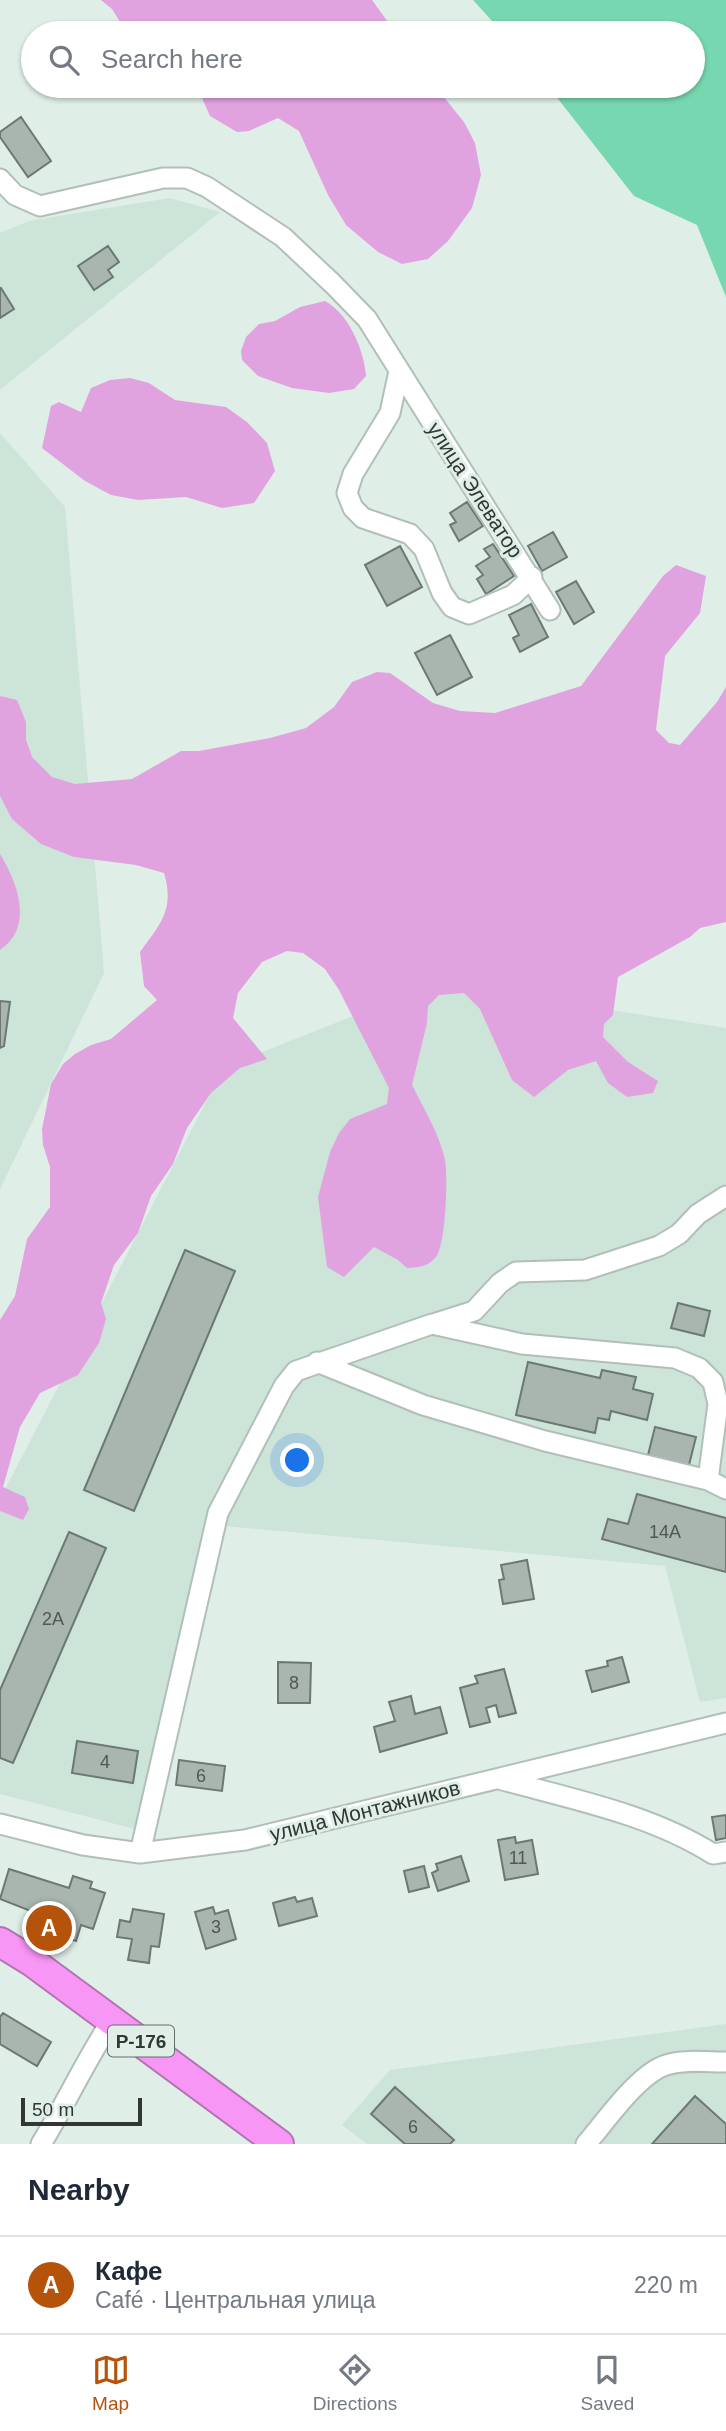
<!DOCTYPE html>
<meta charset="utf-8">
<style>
:root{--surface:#fff;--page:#f2f2f3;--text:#1f2937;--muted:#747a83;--line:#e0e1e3;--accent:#b45309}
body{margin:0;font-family:Helvetica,sans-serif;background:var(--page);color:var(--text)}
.scale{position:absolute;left:21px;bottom:18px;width:121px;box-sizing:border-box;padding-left:7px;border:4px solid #323735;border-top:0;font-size:19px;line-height:24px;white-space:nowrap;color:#323735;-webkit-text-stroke:5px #dfeee7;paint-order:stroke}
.you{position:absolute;left:298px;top:1461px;width:24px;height:24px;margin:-18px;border:5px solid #fff;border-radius:50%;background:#1a73e8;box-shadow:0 0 0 10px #1a73e833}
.badge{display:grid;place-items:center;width:46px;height:46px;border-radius:50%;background:var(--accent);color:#fff;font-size:23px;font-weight:700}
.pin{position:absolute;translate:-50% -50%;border:4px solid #fff;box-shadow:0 2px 7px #0006}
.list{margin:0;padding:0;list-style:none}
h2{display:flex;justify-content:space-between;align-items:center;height:91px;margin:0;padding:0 28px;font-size:30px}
h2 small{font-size:23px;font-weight:400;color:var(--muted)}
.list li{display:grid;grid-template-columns:46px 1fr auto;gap:21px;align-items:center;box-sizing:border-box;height:98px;padding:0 28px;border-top:2px solid var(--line)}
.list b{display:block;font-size:26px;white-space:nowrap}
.list p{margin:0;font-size:23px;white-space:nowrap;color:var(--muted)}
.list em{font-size:23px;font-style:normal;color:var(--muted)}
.icon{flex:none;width:38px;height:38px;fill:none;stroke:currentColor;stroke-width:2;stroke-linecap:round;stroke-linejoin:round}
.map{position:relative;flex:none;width:726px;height:2144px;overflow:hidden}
.search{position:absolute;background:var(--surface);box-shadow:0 2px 5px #0004;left:21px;right:21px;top:21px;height:77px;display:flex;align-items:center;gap:18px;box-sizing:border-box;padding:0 24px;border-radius:38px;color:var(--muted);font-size:26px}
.sheet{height:189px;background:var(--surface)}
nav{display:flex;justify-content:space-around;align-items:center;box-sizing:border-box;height:98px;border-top:2px solid var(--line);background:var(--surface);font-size:19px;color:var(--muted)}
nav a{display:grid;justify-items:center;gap:4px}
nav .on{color:var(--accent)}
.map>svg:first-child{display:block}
</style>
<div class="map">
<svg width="726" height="2144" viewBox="0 0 726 2144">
<rect width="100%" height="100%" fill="#dfeee7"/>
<path fill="#cde4d9" d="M170 198 220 212 0 390V233L29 221Z
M0 433 65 507 104 973 0 1189Z
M437 983 726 1028V1698L700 1702 665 1566 223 1526 154 1834 0 1794V1499L224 1067Z
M726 2024V2144H367L342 2125 390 2070Z"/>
<path fill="#e1a3df" d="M101 0H372L396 33H224C212 21 203 20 191 33H127L112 9Z
M200 86H435L464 122 475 143 481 175 472 208 448 241 428 259 402 264 378 252 346 225 328 195 299 131 278 118 249 131 237 132 210 116 198 89Z
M325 301C349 314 364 350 366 376L354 389 329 393 292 388 258 376 242 360 241 351 246 337 259 324 275 321 300 307Z
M130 378 149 383 175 400 226 407 247 422 267 443 275 471 254 503 222 508 186 497 138 500 111 495 85 481 42 448 51 406 59 402 81 412 91 388 110 380Z
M676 565 706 576 700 613 665 656 656 730 669 743 680 745 717 702 726 687V922L700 928 690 937 618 977 613 1015 604 1024 603 1037 628 1062 658 1081 653 1093 627 1097 608 1083 596 1061 568 1070 534 1097 512 1080 480 1009 464 993 439 995 428 1006 427 1023 412 1085C424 1109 439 1133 445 1160 448 1176 446 1244 436 1257 428 1267 419 1267 407 1268L398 1260 374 1247 344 1277 327 1267 318 1197 330 1152 339 1133 350 1119 387 1104 389 1088 339 990 325 969 303 953 287 951 262 962 238 993 233 1018 267 1059 240 1068 211 1093 187 1128 173 1164 151 1196 138 1233 114 1265 101 1303 106 1319 99 1343 78 1375 40 1393 20 1427 3 1487 25 1497 29 1509 23 1520 0 1511V1320L15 1296 27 1239 50 1207V1167L43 1145 42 1129 51 1084 63 1064 75 1054 91 1045 111 1039 157 1000 144 986 140 952C160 924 175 910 164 873L136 865 74 857 41 844 12 819 0 796V696L17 700 26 722V740L32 757 52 777 75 784 132 779 181 751H199L270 738 306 728 334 707 352 682 377 672 390 673 433 703 460 711 495 713 581 686 663 576Z
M0 854C18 883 34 927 0 950Z"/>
<path fill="#77d7b0" d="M473 0H726V297L697 225 634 196 548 86H693V33H503Z"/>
<path fill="#a8b6af" stroke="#6c7973" stroke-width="2" d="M21 117 51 161 28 177 0 137V132Z
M108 246 119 262 108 270 113 277 94 290 78 266Z
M1 288 14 309 0 318V289Z
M467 502 483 526 459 541 450 525 456 522 450 513Z
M553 532 567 557 542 571 528 546Z
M493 544 514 576 486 594 477 579 483 575 476 566 490 557 484 549Z
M400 546 422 587 387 606 365 565Z
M576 581 594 612 574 624 556 592Z
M531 604 548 637 520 652 513 638 519 635 509 615Z
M450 635 472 677 437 695 415 653Z
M0 1001 10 1002 4 1046 0 1048Z
M185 1250 235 1271 134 1511 84 1490Z
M678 1303 710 1311 704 1336 671 1328Z
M528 1362 600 1378 602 1370 636 1377 633 1389 653 1394 647 1420 611 1411 609 1420 598 1418 595 1433 516 1415Z
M655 1427 696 1437 689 1465 648 1455Z
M637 1494 726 1518V1572L602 1539 608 1519 628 1524Z
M69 1532 106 1548 13 1763 0 1758V1690Z
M527 1560 534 1599 503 1604 499 1580 504 1579 501 1565Z
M622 1657 629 1682 592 1692 586 1671 608 1666 607 1661Z
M278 1662 311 1663 310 1703H278Z
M504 1669 516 1713 499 1717 496 1705 486 1708 490 1722 470 1727 460 1688 478 1683 475 1676Z
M411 1696 415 1714 440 1707 447 1733 380 1752 374 1727 395 1721 389 1702Z
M77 1741 138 1751 133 1783 72 1773Z
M179 1760 225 1766 222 1791 176 1785Z
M726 1815V1838L716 1840 712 1817Z
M515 1837 516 1843 532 1840 538 1874 505 1880 498 1840Z
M461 1856 469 1881 438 1891 432 1873 438 1870 436 1864Z
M424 1866 429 1887 409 1892 404 1871Z
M9 1869 69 1888 73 1876 92 1882 90 1888 105 1893 93 1929 81 1925 76 1941 27 1924 31 1911 0 1899Z
M295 1897 297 1902 312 1898 317 1916 279 1926 273 1903Z
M213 1907 215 1914 228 1910 236 1939 206 1949 195 1912Z
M133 1909 164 1914 159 1947 151 1946 149 1963 128 1960 132 1939 117 1937 120 1920 130 1922Z
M3 2013 51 2042 37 2066 0 2044V2017Z
M395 2087 454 2140 450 2144H405L371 2114Z
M695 2096 726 2124V2144H652Z"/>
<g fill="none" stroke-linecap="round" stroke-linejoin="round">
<g stroke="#b1bfb9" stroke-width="23">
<path id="minor" d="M0 179 15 195 40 206 163 178H187L207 187 283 237 333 284 367 319 550 610
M399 371 390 413 353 474 347 493 353 508 363 518 410 534 424 549 442 593 452 607 469 614 513 595 532 577
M433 1324 474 1311 500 1283 516 1272 585 1270 659 1246 679 1234 698 1214 726 1196
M317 1362 423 1405 545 1441 708 1480 726 1489
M499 1779C571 1799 650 1814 713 1854L726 1852
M0 1824 83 1845 140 1853 245 1840 726 1723
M140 1853 218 1513 284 1386 296 1371 432 1324 522 1344 675 1358 699 1368 713 1382 718 1404 708 1480
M41 2144C66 2103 86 2060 112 2020
M586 2144C606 2121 638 2074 666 2065 684 2059 708 2062 726 2062"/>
</g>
<g stroke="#b275b2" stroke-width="32">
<path id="highway" d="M0 1942 31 1961 279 2144"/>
</g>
<use href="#minor" stroke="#fff" stroke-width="19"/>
<use href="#highway" stroke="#f796f5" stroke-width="28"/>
</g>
<g text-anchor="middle" stroke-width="6" stroke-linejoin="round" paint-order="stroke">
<g font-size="18" fill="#505754">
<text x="665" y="1538">14А</text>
<text x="53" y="1625">2А</text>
<text x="294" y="1689">8</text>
<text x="105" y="1768">4</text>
<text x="201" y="1782">6</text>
<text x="518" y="1864">11</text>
<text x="216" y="1933">3</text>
<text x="413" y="2133">6</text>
</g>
<rect fill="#dfeee7" stroke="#666e6a" stroke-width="2" x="108" y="2025.5" width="66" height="31" rx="5"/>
<g font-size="19" font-weight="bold" fill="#323735">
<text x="141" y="2048">Р-176</text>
</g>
<g font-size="21" fill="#323735" stroke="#dfeee7">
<text transform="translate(475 490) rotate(57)" y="7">улица Элеватор</text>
<text transform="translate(365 1811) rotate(-14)" y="7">улица Монтажников</text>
</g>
</g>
</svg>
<div class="scale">50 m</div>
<div class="you"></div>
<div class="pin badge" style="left:49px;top:1928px">A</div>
<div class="search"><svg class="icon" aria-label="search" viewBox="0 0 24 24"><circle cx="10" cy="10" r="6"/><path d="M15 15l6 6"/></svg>Search here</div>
</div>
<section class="sheet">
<h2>Nearby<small></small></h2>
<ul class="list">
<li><span class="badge">A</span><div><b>Кафе</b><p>Café · Центральная улица</p></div><em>220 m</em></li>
</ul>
</section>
<nav>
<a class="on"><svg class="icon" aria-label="map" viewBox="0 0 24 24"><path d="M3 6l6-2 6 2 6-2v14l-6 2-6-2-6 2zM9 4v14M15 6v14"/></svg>Map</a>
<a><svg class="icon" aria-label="directions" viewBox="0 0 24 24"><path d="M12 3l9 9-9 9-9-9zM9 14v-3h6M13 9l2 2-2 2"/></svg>Directions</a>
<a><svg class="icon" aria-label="saved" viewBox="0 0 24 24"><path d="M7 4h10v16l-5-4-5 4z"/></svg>Saved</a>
</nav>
